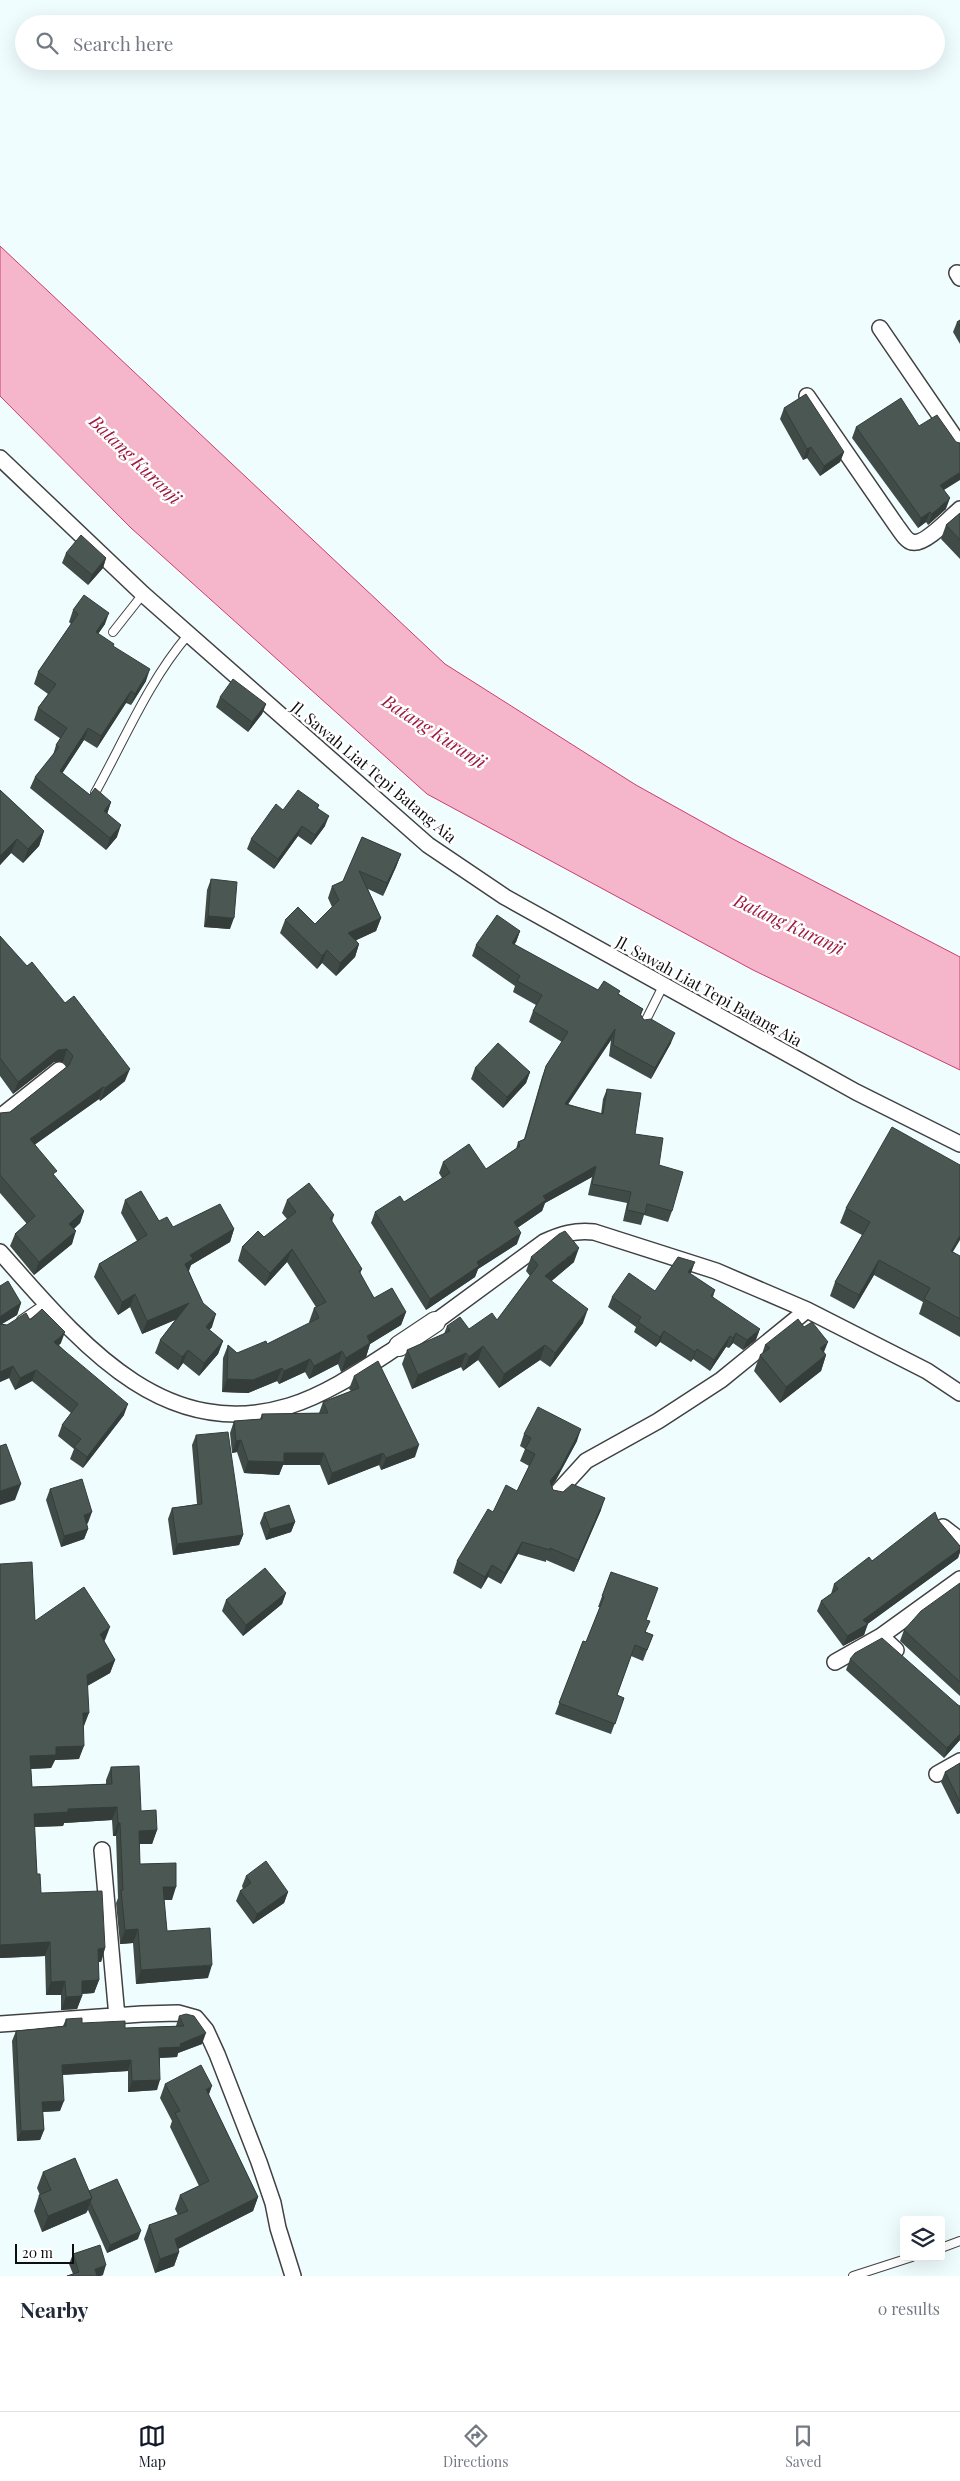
<!DOCTYPE html>
<style>
:root{--surface:#fff;--page:#f2f2f3;--text:#1f2937;--muted:#747a83;--line:#e0e1e3;--accent:#111827}
body{margin:0;font-family:"Playfair Display",serif;background:var(--page);color:var(--text)}
.controls{position:absolute;right:15px;bottom:15px;display:grid;overflow:hidden;border-radius:5px;box-shadow:0 5px 20px #0002}
.controls button{width:45px;height:45px;display:grid;place-items:center;padding:0;border:0;border-bottom:1px solid var(--line);background:var(--surface);color:var(--text);font:25px sans-serif}
.scale{position:absolute;left:15px;bottom:12px;width:59px;box-sizing:border-box;padding-left:5px;border:2px solid #0e0e0e;border-top:0;font-size:14px;line-height:18px;white-space:nowrap;color:#0e0e0e;-webkit-text-stroke:4px #fff;paint-order:stroke}
.list{margin:0;padding:0;list-style:none}
h2{display:flex;justify-content:space-between;align-items:center;height:65px;margin:0;padding:0 20px;font-size:21px}
h2 small{font-size:16px;font-weight:400;color:var(--muted)}
.icon{flex:none;width:28px;height:28px;fill:none;stroke:currentColor;stroke-width:2;stroke-linecap:round;stroke-linejoin:round}
.map{position:relative;flex:none;width:960px;height:2276px;overflow:hidden}
.search{position:absolute;background:var(--surface);box-shadow:0 5px 20px #0002;left:15px;right:15px;top:15px;height:55px;display:flex;align-items:center;gap:12px;box-sizing:border-box;padding:0 18px;border-radius:28px;color:var(--muted);font-size:19px}
.sheet{height:135px;background:var(--surface)}
nav{display:flex;justify-content:space-around;align-items:center;box-sizing:border-box;height:70px;border-top:1px solid var(--line);background:var(--surface);font-size:14px;color:var(--muted)}
nav a{display:grid;justify-items:center;gap:2px}
nav .on{color:var(--accent)}
.map>svg:first-child{display:block}
</style>
<div class="map">
<svg width="960" height="2276" viewBox="0 0 960 2276">
<rect width="100%" height="100%" fill="#f0fdff"/>
<path fill="#f5b5cb" stroke="#cb3e6b" d="M0 246 445 664 636 785 733 839 960 957V1070L753 970 427 794 131 528 0 396Z"/>
<g fill="none" stroke-linecap="round" stroke-linejoin="round">
<g stroke="#414141" stroke-width="10">
<path id="service" d="M113 632 143 594
M95 793C125 739 148 682 188 635
M643 1026 663 986
M21 1320 46 1303
M941 2248 960 2241
M853 2276 912 2257"/>
</g>
<g stroke="#414141" stroke-width="18">
<path id="minor" d="M957 273 960 278
M880 328 960 445
M807 396 896 525C900 530 906 541 912 542 924 546 951 517 960 509
M0 458 143 594 428 845 505 897 856 1092 960 1144
M0 1117 59 1070
M0 1252C76 1337 160 1445 289 1406 328 1394 365 1368 399 1346
M435 1322 544 1242C561 1234 575 1230 594 1232L716 1271 807 1310 927 1371 960 1393
M555 1495 586 1461 658 1421 721 1380 807 1310
M943 1527 960 1540
M896 1650 881 1636 960 1579
M835 1662 881 1636
M937 1774 960 1761
M102 1850 117 2017
M0 2024 142 2014 178 2013 196 2018 206 2030 217 2054 259 2162 273 2203 278 2228 293 2276"/>
</g>
<g stroke="#414141" stroke-width="22">
<path id="tertiary" d="M399 1346 435 1322"/>
</g>
<use href="#service" stroke="#fff" stroke-width="8"/>
<use href="#minor" stroke="#fff" stroke-width="15"/>
<use href="#tertiary" stroke="#fff" stroke-width="20"/>
</g>
<path fill="#404b47" d="M960 320V344L953 332 957 322Z
M784 408 844 452 840 462 820 476 807 458 803 460 780 419Z
M856 427 944 490 946 509 928 525 926 522 918 528 852 438Z
M960 513V559L941 539 946 525Z
M66 553 106 558 103 568 88 585 62 563Z
M73 610 105 624 98 634 113 647 146 681 131 705 126 703 97 748 84 740 62 773 90 795 111 802 107 814 117 837 106 850 30 788 35 777 53 755 56 745 61 739 34 720 38 708 48 694 34 684 38 672 71 624 69 622Z
M220 697 266 704 262 714 248 732 216 707Z
M0 790 44 831 39 846 23 863 11 853 0 865Z
M319 805 318 808 325 826 311 845 298 836 274 869 247 849 251 839 283 810Z
M362 837 401 854 396 867 383 896 368 889 381 918 376 931 356 940 359 944 355 957 336 976 322 963 317 969 280 933 285 920 315 924 332 907 328 898 332 886 343 881Z
M211 879 230 929 204 927 207 890Z
M520 931 516 942 514 945 598 990 619 994 643 1009 641 1015 644 1020 671 1043 651 1079 609 1056 611 1040 568 1104 601 1114 603 1099 607 1089 635 1134 659 1165 672 1211 668 1222 644 1215 641 1225 623 1221 627 1203 588 1195 592 1177 545 1203 542 1211 517 1228V1244L478 1269 475 1277 426 1310 371 1223 375 1212 404 1202 442 1178 439 1173 443 1162 486 1169 516 1149 518 1142 524 1139 542 1077 546 1066 562 1042 529 1022 533 1011 536 1005 513 992 515 986 472 956 476 945Z
M0 936 125 1081 100 1101 99 1099 35 1144 55 1177 84 1211 80 1223 74 1229 72 1244 34 1275 10 1246 15 1234 27 1224 0 1193V1113L10 1112 67 1067 63 1062H54L13 1094 0 1076Z
M475 1068 530 1072 526 1083 503 1108 471 1079Z
M125 1200 159 1221 173 1227 234 1229 230 1242 191 1265 189 1271 212 1327 209 1330 223 1341 218 1354 199 1376 183 1363 178 1370 155 1353 160 1340 175 1320 142 1334 130 1307 118 1315 94 1277 99 1264 137 1241 121 1213Z
M287 1200 334 1215 332 1222 362 1269 360 1274 374 1298 406 1312 401 1325 370 1344 366 1357 341 1372 338 1364 309 1379 305 1372 279 1384 277 1381 248 1393 222 1392 223 1358 228 1345 237 1353 267 1344 310 1323 309 1322 314 1308 316 1307 287 1262 265 1286 238 1261 242 1247 264 1237 287 1219 282 1213Z
M846 1208 953 1252 960 1256V1337L919 1314 923 1302 874 1275 854 1309 830 1296 835 1282 862 1235 840 1223Z
M531 1257 574 1262 551 1281 583 1323 550 1367 540 1360 499 1388 478 1360 463 1371 461 1367 412 1389 402 1364 407 1350 444 1334 447 1326 469 1329 497 1320 530 1276 526 1271Z
M690 1274 715 1290 713 1297 756 1340 743 1350 733 1343 729 1348 726 1347 710 1371 693 1359 691 1362 660 1342 656 1347 634 1332 636 1327 608 1307 612 1297 655 1291Z
M0 1286 21 1303 17 1315 2 1324 7 1325 30 1320 61 1343 59 1345 124 1415 83 1468 70 1459 74 1449 58 1436 62 1425 71 1413 32 1381 15 1390 9 1378 0 1382Z
M765 1345 824 1352 826 1355 821 1371 780 1403 754 1371 760 1355 762 1354Z
M354 1376 415 1457 381 1470 379 1465 328 1485 320 1465H283L279 1475 244 1473 237 1452 232 1453 230 1433 234 1421 260 1419 262 1414 319 1413 323 1402 351 1391 349 1389Z
M524 1434 577 1441 556 1480 552 1486 553 1490 601 1510 574 1572 546 1560V1562L518 1554 501 1584 488 1577 481 1589 453 1573 457 1561 493 1512 517 1491 529 1466 520 1461 525 1449 520 1446Z
M196 1435 243 1535 239 1545 173 1555 168 1519 172 1508 197 1504 192 1445Z
M50 1489 88 1523 87 1524 88 1529 84 1539 61 1547 46 1500Z
M264 1513 295 1522 291 1532 266 1540 260 1523Z
M938 1520 960 1546V1552L958 1558 867 1624 864 1635 843 1646 817 1611 821 1601 831 1594 834 1584 872 1561Z
M0 1564 35 1621 105 1640 104 1641 115 1660 110 1673 87 1686 84 1726H83L79 1759 55 1760 51 1768 31 1769 32 1787 106 1784V1780L111 1767 141 1811 157 1830 152 1844H139L140 1864 172 1900H164L167 1931 208 1978 136 1984 133 1943 120 1944 116 1903 118 1898 116 1836H113L112 1820 64 1823 63 1826 34 1827 37 1874 41 1893 105 1948 101 1962H98L99 1980 94 1993 82 1994V1996L77 2009 61 2010V1995H46L45 1956 0 1958Z
M611 1572 646 1620V1632L653 1635 643 1661 631 1656 617 1695 624 1698 611 1734 555 1714 583 1641 586 1642 600 1607H598Z
M960 1583V1696L900 1641 904 1630Z
M286 1593 282 1604 243 1636 222 1611 226 1600Z
M850 1659 958 1705 960 1740 944 1758 846 1670Z
M960 1763V1813L957 1814 941 1782 945 1772Z
M246 1876 288 1892 284 1903 253 1924 236 1901 240 1891 243 1889 242 1886Z
M179 2016 202 2044 178 2053 177 2057 160 2058 157 2090 128 2092V2071L62 2075 60 2111 43 2112 44 2130 40 2140 17 2141 12 2041 16 2031 63 2026 66 2019 82 2023 125 2028 176 2026Z
M165 2084 209 2095 258 2197 253 2211 178 2249 179 2252 174 2266 155 2273 144 2239 149 2225 178 2215 175 2209 180 2195 199 2186 170 2127 172 2121 160 2098Z
M43 2172 89 2191 138 2239 107 2253 88 2210 86 2213 42 2232 34 2211 39 2195H40L37 2188Z
M73 2254 103 2275 100 2276H67L73 2274 69 2264Z"/>
<path fill="#343d3a" d="M811 447 807 458 803 460 807 449Z
M844 452 840 462 820 476 824 466Z
M960 472V480L936 495 940 485Z
M950 498 946 509 928 525 932 514Z
M930 512 926 522 918 528 921 518Z
M106 558 103 568 88 585 92 575Z
M109 613 105 624 91 644 96 632Z
M150 669 146 681 131 705 135 694Z
M131 691 126 703 97 748 101 736Z
M266 704 262 714 248 732 252 722Z
M88 728 84 740 56 783 60 771Z
M111 802 107 814 104 811Z
M329 816 325 826 311 845 315 835Z
M121 825 117 837 106 850 110 838Z
M302 826 298 836 274 869 278 859Z
M44 831 39 846 23 863 28 849Z
M17 839 11 853 0 865V856Z
M401 854 396 867 383 896 387 883Z
M208 916 234 918 230 929 204 927Z
M381 918 376 931 344 946 348 933Z
M520 931 516 942 508 954 512 943Z
M359 944 355 957 336 976 340 963Z
M327 950 322 963 317 969 322 956Z
M615 1029 611 1040 561 1115 565 1104Z
M675 1033 671 1043 651 1079 655 1068Z
M67 1049 63 1062H54L13 1094 18 1082 58 1050Z
M130 1069 125 1081 100 1101 105 1088Z
M530 1072 526 1083 503 1108 507 1097Z
M103 1087 99 1099 26 1151 30 1139Z
M596 1166 592 1177 545 1203 542 1211 510 1233 514 1222 543 1196Z
M84 1211 80 1223 65 1236 69 1224Z
M234 1229 230 1242 191 1265 188 1272 185 1264 190 1255Z
M76 1231 72 1244 34 1275 39 1262Z
M521 1233 517 1244 478 1269 475 1277 426 1310 430 1299 477 1262Z
M960 1235V1240L945 1265 951 1251Z
M579 1248 574 1262 540 1291 545 1276Z
M292 1249 287 1262 265 1286 270 1273Z
M879 1260 874 1275 854 1309 859 1295Z
M695 1262 691 1273 684 1283 688 1272Z
M135 1294 130 1307 118 1315 122 1302Z
M21 1303 17 1315 0 1325 1 1316Z
M189 1303 184 1316 142 1334 147 1321Z
M588 1309 583 1323 550 1367 555 1353Z
M406 1312 401 1325 370 1344 366 1357 341 1372 346 1358 367 1336Z
M216 1314 212 1327 201 1340 206 1327Z
M760 1329 756 1340 743 1350 747 1340Z
M664 1331 660 1342 656 1347 660 1337Z
M65 1332 61 1343 50 1353 54 1342Z
M736 1333 733 1343 729 1348 733 1338Z
M730 1336 726 1347 710 1371 714 1360Z
M223 1341 218 1354 199 1376 204 1363Z
M828 1342 822 1357 820 1348Z
M545 1345 540 1360 499 1388 504 1374Z
M483 1346 478 1360 463 1371 469 1357Z
M697 1349 693 1359 691 1362 695 1352Z
M188 1350 183 1363 178 1370 182 1357Z
M342 1351 338 1364 309 1379 314 1366Z
M466 1353 461 1367 412 1389 418 1375Z
M826 1355 821 1371 780 1403 786 1387Z
M310 1359 305 1372 279 1384 284 1371Z
M13 1366 9 1378 0 1382V1372Z
M282 1368 277 1381 248 1393 222 1392 227 1379Z
M36 1370 32 1381 15 1390 20 1378Z
M128 1404 124 1415 83 1468 87 1457Z
M581 1429 577 1441 556 1480 546 1493 550 1481Z
M241 1440 237 1452 232 1453 236 1441Z
M419 1445 415 1457 381 1470 386 1458Z
M284 1453H324L320 1465H283L279 1475 244 1473 248 1461Z
M383 1453 379 1465 328 1485 332 1473Z
M21 1484 15 1500 0 1505V1491Z
M605 1498 601 1510 574 1572 578 1560Z
M92 1512 88 1523 80 1526 84 1515Z
M295 1522 291 1532 266 1540 270 1529Z
M88 1529 84 1539 61 1547 64 1536Z
M243 1535 239 1545 173 1555 177 1544Z
M522 1542 518 1554 501 1584 505 1573Z
M960 1549V1552L958 1558 865 1626 868 1624 864 1635 843 1646 847 1636 863 1620Z
M492 1565 488 1577 481 1589 485 1577Z
M286 1593 282 1604 243 1636 246 1625Z
M110 1627 105 1640 96 1647 100 1634Z
M115 1660 110 1673 82 1689 87 1675Z
M83 1713H89L84 1726 78 1727Z
M960 1734V1740L944 1758 947 1748Z
M84 1746 79 1759 55 1760 51 1768 25 1769 30 1756 56 1747Z
M960 1806V1813L957 1814Z
M117 1807 112 1820 64 1823 63 1826 29 1827 34 1814 68 1809Z
M118 1823H120L116 1836H113Z
M157 1830 152 1844H134L139 1831Z
M163 1887H176L172 1900H159Z
M288 1892 284 1903 253 1924 257 1914Z
M138 1929 133 1943 120 1944 125 1930Z
M50 1942 45 1956 0 1958V1945Z
M105 1948 101 1962H93L98 1949Z
M212 1965 208 1978 136 1984 141 1970Z
M99 1980 94 1993 77 1994 82 1981Z
M65 1981 61 1995H46L51 1982Z
M82 1996 77 2009 61 2010 66 1997Z
M206 2033 202 2044 178 2053 177 2057 155 2058 159 2048 180 2044Z
M131 2060 128 2071 58 2075 62 2065Z
M160 2080 157 2090 128 2092 132 2081Z
M212 2086 207 2100 206 2089Z
M64 2101 60 2111 39 2112 42 2102Z
M44 2130 40 2140 17 2141 21 2131Z
M258 2197 253 2211 170 2253 175 2239Z
M92 2198 86 2213 42 2232 48 2216Z
M141 2231 138 2239 107 2253 110 2245Z
M179 2252 174 2266 155 2273 160 2259Z
M106 2265 103 2275 100 2276H92L95 2269Z"/>
<path fill="#4b5753" stroke="#343d3a" d="M960 320V327L957 322Z
M806 394 844 452 824 466 811 447 807 449 784 408Z
M901 398 919 426 937 415 956 442 960 443V472L940 485 950 498 932 514 930 512 921 518 856 427Z
M960 513V540L946 525Z
M81 535 106 558 92 575 66 553Z
M84 595 109 613 96 632 114 644 113 646 150 669 135 694 131 691 101 736 88 728 60 771 90 795 95 788 111 802 104 811 121 825 110 838 35 777 59 747 56 745 67 728 38 708 56 684 38 672 78 614 73 610Z
M233 679 266 704 252 722 220 697Z
M0 790 44 831 28 849 17 839 0 856Z
M298 790 319 805 317 808 329 816 315 835 302 826 278 859 251 839 276 804 283 810Z
M362 837 401 854 387 883 359 871 381 918 348 933 359 944 340 963 327 950 322 956 285 920 298 907 315 924 339 900 332 886 343 881Z
M211 879 237 882 234 918 208 916Z
M497 915 520 931 512 943 598 990 604 981 620 991 618 994 643 1009 640 1014 644 1020 651 1019 675 1033 655 1068 613 1045 615 1029 565 1104 603 1114 607 1089 641 1093 635 1134 663 1138 659 1165 683 1172 672 1211 647 1204 645 1214 627 1210 631 1192 592 1184 596 1166 543 1196 546 1200 514 1222 521 1233 477 1262 479 1266 430 1299 375 1212 400 1196 404 1202 450 1173 443 1162 469 1144 486 1169 520 1146 518 1142 525 1139 546 1066 568 1032 533 1011 542 995 517 981 520 976 476 945Z
M0 936 27 966 32 962 65 1003 74 996 130 1069 105 1088 103 1087 30 1139 57 1171 53 1174 84 1211 69 1224 76 1231 39 1262 15 1234 35 1216 0 1175V1113L10 1112 69 1065 73 1056 67 1049 58 1050 18 1082 0 1058Z
M498 1043 530 1072 507 1097 475 1068Z
M892 1127 960 1165V1235L951 1251 960 1256V1319L924 1299 930 1288 879 1260 859 1295 835 1282 870 1222 846 1208Z
M309 1183 334 1215 330 1218 362 1269 359 1271 374 1298 392 1288 406 1312 367 1336 370 1343 346 1358 342 1351 314 1366 310 1359 284 1371 282 1368 253 1380 227 1379 228 1345 237 1353 266 1341 267 1344 319 1318 314 1308 326 1302 292 1249 270 1273 242 1247 258 1231 264 1237 296 1212 287 1200Z
M141 1191 159 1221 167 1217 173 1227 220 1204 234 1229 190 1255 193 1259 185 1264 203 1303 216 1314 206 1327 223 1341 204 1363 188 1350 182 1357 160 1340 189 1303 147 1321 135 1294 122 1302 99 1264 147 1235 125 1200Z
M565 1231 579 1248 545 1276 588 1309 555 1353 545 1345 504 1374 483 1346 469 1357 466 1353 418 1375 407 1350 450 1331 447 1326 460 1317 469 1329 492 1313 497 1320 538 1265 531 1257 559 1234Z
M678 1257 695 1262 688 1272 715 1290 711 1296 760 1329 747 1340 736 1333 733 1338 730 1336 714 1360 697 1349 695 1352 664 1331 660 1337 638 1322 641 1317 612 1297 629 1273 655 1291Z
M8 1281 21 1303 1 1316 0 1322V1286Z
M42 1309 65 1332 54 1342 128 1404 87 1457 74 1447 81 1439 62 1425 78 1404 36 1370 20 1378 13 1366 0 1372V1324L7 1325 26 1313 30 1320Z
M798 1319 804 1327 812 1322 828 1342 820 1348 826 1355 786 1387 760 1355 770 1348 765 1345Z
M378 1361 419 1445 386 1458 383 1453 332 1473 324 1453H284V1462L248 1461 241 1440 236 1441 234 1421 262 1419V1414L328 1413 323 1402 359 1388 354 1376Z
M538 1407 581 1429 560 1469 550 1481 553 1490 563 1492 572 1484 605 1498 578 1560 550 1548V1550L522 1542 505 1573 492 1565 485 1577 457 1561 488 1509 493 1512 506 1485 517 1491 535 1454 525 1449 531 1438 524 1434Z
M228 1432 243 1535 177 1544 172 1508 202 1504 196 1435Z
M6 1444 21 1484 0 1491V1446Z
M82 1479 92 1512 84 1515 88 1529 64 1536 50 1489Z
M289 1505 295 1522 270 1529 264 1513Z
M935 1512 938 1520 960 1546V1549L863 1620 868 1624 847 1636 821 1601 838 1589 834 1584 851 1571 869 1557 872 1561Z
M32 1562 35 1621 84 1587 110 1627 100 1634 115 1660 87 1675 89 1713H83L84 1746 56 1747V1755L30 1756 32 1787 112 1784 111 1767 139 1766 141 1811 156 1810 157 1830 139 1831 140 1864 176 1863V1887H163L167 1931 210 1928 212 1965 141 1970 138 1929 125 1930 121 1890H123L120 1823H118L117 1807 68 1809V1812L34 1814 37 1874H40L41 1893 102 1891 105 1948 98 1949 99 1980 82 1981V1996L66 1997 65 1981 51 1982 50 1942 0 1945V1564Z
M265 1568 286 1593 246 1625 226 1600Z
M611 1572 658 1588 646 1620 650 1621 645 1632 653 1635 647 1650 635 1645 617 1695 624 1698 615 1724 559 1703 583 1641 586 1642 604 1597 602 1596Z
M960 1583V1682L904 1630 921 1611Z
M882 1638 958 1705 960 1706V1734L947 1748 850 1659 855 1653Z
M960 1763V1802L945 1772Z
M266 1861 288 1892 257 1914 240 1891 251 1883 246 1876Z
M186 2014 194 2016 206 2033 180 2044 181 2047 159 2048 160 2080 132 2081 131 2060 62 2065 64 2101 42 2102 44 2130 21 2131 16 2031 66 2026V2019L82 2018V2023L125 2021V2028L184 2026 179 2016Z
M201 2065 212 2086 206 2089 258 2197 175 2239 179 2252 160 2259 149 2225 188 2211 180 2195 209 2181 175 2113 180 2111 165 2084Z
M75 2158 92 2198 48 2216 39 2195 51 2190 43 2172Z
M117 2179 141 2231 110 2245 90 2202 92 2198 89 2191Z
M100 2245 106 2265 95 2269 97 2276H67L79 2272 73 2254Z"/>
<g text-anchor="middle" stroke-width="5" stroke-linejoin="round" paint-order="stroke">
<g font-size="16" fill="#0e0e0e" stroke="#fff">
<text transform="translate(374 772) rotate(40)" y="6">Jl. Sawah Liat Tepi Batang Aia</text>
<text transform="translate(709 991) rotate(29)" y="6">Jl. Sawah Liat Tepi Batang Aia</text>
</g>
<g font-size="18" font-style="italic" fill="#9e193f" stroke="#fff">
<text transform="translate(135 460) rotate(44)" y="6">Batang Kuranji</text>
<text transform="translate(434 732) rotate(33)" y="6">Batang Kuranji</text>
<text transform="translate(789 925) rotate(25)" y="6">Batang Kuranji</text>
</g>
</g>
</svg>
<div class="controls">
<button><svg class="icon" aria-label="layers" viewBox="0 0 24 24"><path d="M12 4l9 5-9 5-9-5zM3 14l9 5 9-5"/></svg></button>
</div>
<div class="scale">20 m</div>
<div class="search"><svg class="icon" aria-label="search" viewBox="0 0 24 24"><circle cx="10" cy="10" r="6"/><path d="M15 15l6 6"/></svg>Search here</div>
</div>
<section class="sheet">
<h2>Nearby<small>0 results</small></h2>
<ul class="list">
</ul>
</section>
<nav>
<a class="on"><svg class="icon" aria-label="map" viewBox="0 0 24 24"><path d="M3 6l6-2 6 2 6-2v14l-6 2-6-2-6 2zM9 4v14M15 6v14"/></svg>Map</a>
<a><svg class="icon" aria-label="directions" viewBox="0 0 24 24"><path d="M12 3l9 9-9 9-9-9zM9 14v-3h6M13 9l2 2-2 2"/></svg>Directions</a>
<a><svg class="icon" aria-label="saved" viewBox="0 0 24 24"><path d="M7 4h10v16l-5-4-5 4z"/></svg>Saved</a>
</nav>
